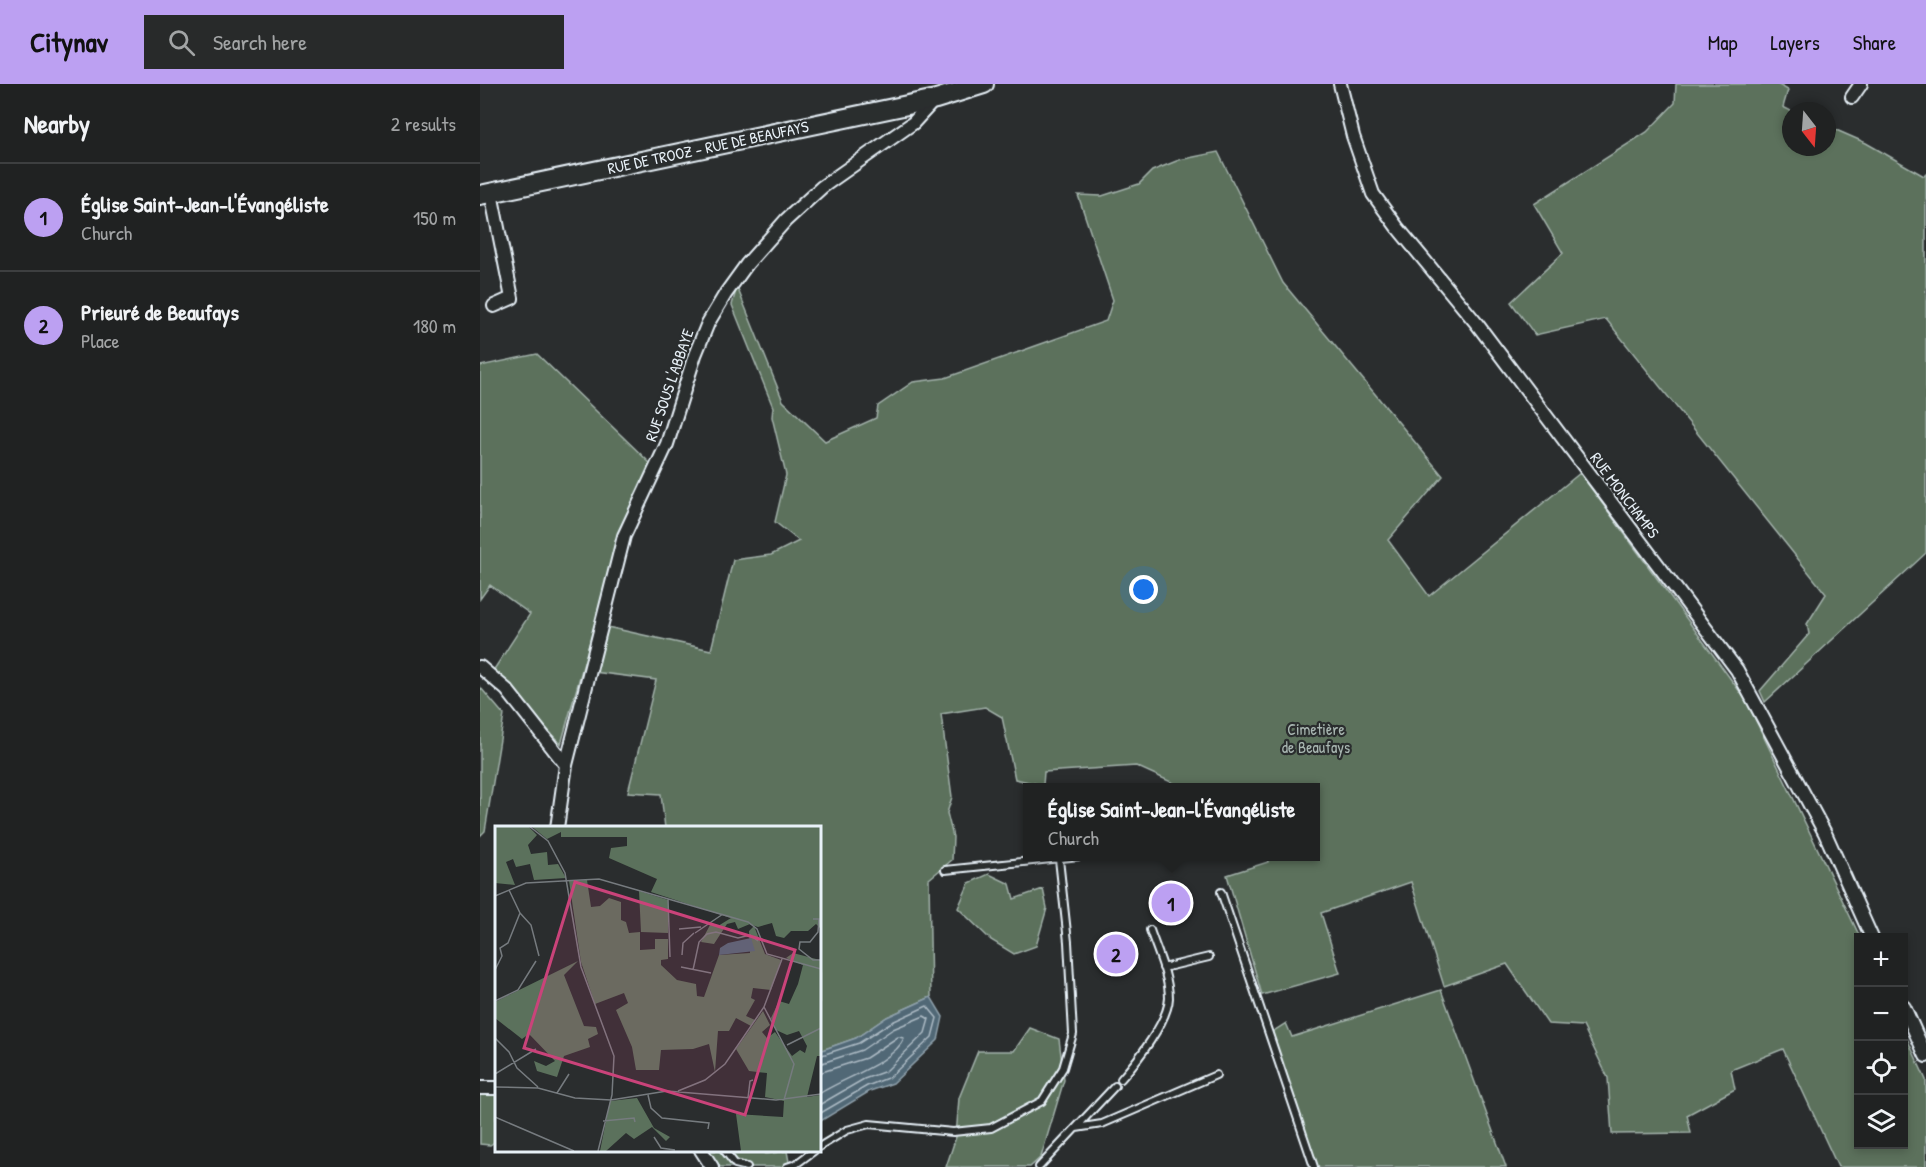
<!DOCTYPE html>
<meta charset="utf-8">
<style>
:root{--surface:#202222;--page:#282a2a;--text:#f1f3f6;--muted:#a2a4a5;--line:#3d3f40;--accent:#bca0f2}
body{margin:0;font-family:"Patrick Hand",sans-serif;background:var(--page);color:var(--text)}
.controls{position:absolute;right:18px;bottom:18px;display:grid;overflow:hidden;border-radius:0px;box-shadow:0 3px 9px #0003}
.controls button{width:54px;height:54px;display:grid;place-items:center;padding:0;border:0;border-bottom:2px solid var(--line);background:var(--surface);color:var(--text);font:30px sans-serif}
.compass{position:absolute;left:1302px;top:18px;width:54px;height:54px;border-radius:50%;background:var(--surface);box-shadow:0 3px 9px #0003;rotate:163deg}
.you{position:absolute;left:664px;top:506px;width:21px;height:21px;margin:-15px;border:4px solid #fff;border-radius:50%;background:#1a73e8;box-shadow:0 0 0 9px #1a73e833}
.badge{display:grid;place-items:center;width:39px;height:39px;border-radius:50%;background:var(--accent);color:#111;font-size:20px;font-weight:700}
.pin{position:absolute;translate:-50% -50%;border:3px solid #fff;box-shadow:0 2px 6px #0006}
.popup{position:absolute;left:543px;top:699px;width:297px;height:78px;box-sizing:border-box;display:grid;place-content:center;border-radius:0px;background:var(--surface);filter:drop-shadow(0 2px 4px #0005);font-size:20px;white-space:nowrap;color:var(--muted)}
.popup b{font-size:22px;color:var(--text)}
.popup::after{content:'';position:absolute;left:50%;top:100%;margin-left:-12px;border:12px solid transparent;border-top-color:var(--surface)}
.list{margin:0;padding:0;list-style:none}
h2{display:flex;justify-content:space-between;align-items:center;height:78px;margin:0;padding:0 24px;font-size:26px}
h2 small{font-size:20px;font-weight:400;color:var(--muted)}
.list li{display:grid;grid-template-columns:39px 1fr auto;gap:18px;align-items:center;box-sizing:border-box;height:108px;padding:0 24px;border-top:2px solid var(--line)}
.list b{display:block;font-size:22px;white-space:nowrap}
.list p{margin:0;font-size:20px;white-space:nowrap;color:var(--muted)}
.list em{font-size:20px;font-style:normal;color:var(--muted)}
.icon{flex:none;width:33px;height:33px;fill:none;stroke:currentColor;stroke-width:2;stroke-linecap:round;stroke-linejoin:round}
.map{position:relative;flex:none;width:1446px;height:1083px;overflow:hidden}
header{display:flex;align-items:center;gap:36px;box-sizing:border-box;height:84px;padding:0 30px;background:var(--accent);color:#111}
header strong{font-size:28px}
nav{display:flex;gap:33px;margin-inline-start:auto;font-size:21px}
.search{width:420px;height:54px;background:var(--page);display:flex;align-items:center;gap:15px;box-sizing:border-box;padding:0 21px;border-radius:0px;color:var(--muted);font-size:22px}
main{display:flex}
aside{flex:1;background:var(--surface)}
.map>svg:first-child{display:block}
</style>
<header>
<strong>Citynav</strong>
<div class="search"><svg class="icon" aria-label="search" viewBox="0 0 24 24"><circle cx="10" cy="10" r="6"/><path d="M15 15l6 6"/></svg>Search here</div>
<nav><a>Map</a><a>Layers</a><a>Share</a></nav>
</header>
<main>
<aside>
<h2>Nearby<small>2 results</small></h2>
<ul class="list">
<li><span class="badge">1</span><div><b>Église Saint-Jean-l'Évangéliste</b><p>Church</p></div><em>150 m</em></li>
<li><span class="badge">2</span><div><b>Prieuré de Beaufays</b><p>Place</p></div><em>180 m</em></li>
</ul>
</aside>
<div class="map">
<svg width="1446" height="1083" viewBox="0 0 1446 1083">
<rect width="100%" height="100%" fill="#2a2d2e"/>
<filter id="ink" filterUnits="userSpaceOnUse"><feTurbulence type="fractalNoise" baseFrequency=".0167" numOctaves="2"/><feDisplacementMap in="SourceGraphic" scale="12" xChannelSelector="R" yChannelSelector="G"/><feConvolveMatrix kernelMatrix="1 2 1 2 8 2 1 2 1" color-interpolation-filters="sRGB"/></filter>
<g filter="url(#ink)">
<path fill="#5b715c" stroke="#a2b1aa" stroke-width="1.5" d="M1196 0H1297L1308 6 1303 23 1311 27V63H1347V42L1386 59 1444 92 1446 90V469L1285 618 1280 607 1329 550 1327 540 1346 510 1126 235 1055 251 1031 218 1083 169 1054 120 1167 48 1195 19Z
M738 68 803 199 963 392 908 456 949 512 1100 389 1266 616 1380 853 1378 1060H1424V948L1446 996V1083H1358L1303 965 1251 986 1255 1005 1207 1031 1211 1049 1132 1050 1128 994 1103 942 1068 940 1027 880 964 902 931 798 841 829 860 889 782 911 747 791 788 778 787 773 835 772V704L702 703 656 682 564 688 563 701 535 695 522 633 505 623 461 630 472 713 467 729 473 753 472 776 449 795 451 913 407 933 376 954 339 967V744H185L181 710 148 708 176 596 114 588 127 543 231 566 253 476 291 471 319 457 295 438 306 391 292 333 293 323 252 221 257 203 303 317 345 357 396 334 398 322 433 298 465 294 626 237 633 216 598 111 622 112 659 100 672 87 699 76Z
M57 270 173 382 129 490 81 660 13 587 50 530 10 501 0 515V282Z
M0 603 24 631 5 747 0 752Z
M509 790 530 800 534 815 563 805 567 824 556 862 534 870 511 856 478 824 489 799Z
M961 906 1026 1083H835L792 948 806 939 812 953Z
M550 944 579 955 584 996 561 1073 550 1083H466L476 1053 479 1014 498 967H534Z
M0 1010 16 1011V1057L10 1061 0 1060Z
M280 1066 286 1070 307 1067 310 1083H235L224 1067Z"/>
<path fill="#516876" stroke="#8d9faa" stroke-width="1.5" d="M451 913 463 933 458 956 413 999 390 1007 339 1038V967L376 954 407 933Z"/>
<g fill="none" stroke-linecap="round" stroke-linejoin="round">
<path stroke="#acbac4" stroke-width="1.5" d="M339 972 379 959 410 939 447 922 457 934 452 953 410 993 387 1002 339 1030
M339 980 382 966 413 945 444 932 449 935 445 949 406 987 384 995 339 1021
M339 989 386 974 418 953 424 954C415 978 361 995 339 1010"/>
<g stroke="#e8f1f8" stroke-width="10">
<path id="lane" d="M465 786 600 772
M741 808 834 1083
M683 884 729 873
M641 995C656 978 688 938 689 914 689 892 677 867 670 846
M596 1044 622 1040 736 991
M339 1063 367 1046 389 1040 473 1048 511 1044 562 1017 583 984 593 950 588 858 579 775
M244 1066 255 1080 267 1083
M307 1083 316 1080 335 1066
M559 1083 635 1002"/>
</g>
<g stroke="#e8f1f8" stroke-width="16">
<path id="street" d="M860 0 873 52 893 110 917 143 997 240 1257 586 1345 749 1392 854
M1372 13 1381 0
M11 109 32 214 14 222
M0 583 27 606 86 681
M77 744 86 681 144 452 187 360 215 271 228 239 246 209 267 180 306 136 342 103 433 39 455 15
M1424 923 1446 972
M0 1004H16
M221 1066 232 1083"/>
</g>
<g stroke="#e8f1f8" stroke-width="22">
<path id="secondary" d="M0 111 456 15 504 0"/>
</g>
<use href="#lane" stroke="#2a2d2e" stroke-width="6"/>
<use href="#street" stroke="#2a2d2e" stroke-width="12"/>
<use href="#secondary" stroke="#2a2d2e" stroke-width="18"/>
</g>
</g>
<g text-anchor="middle" stroke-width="4.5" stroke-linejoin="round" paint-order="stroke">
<g font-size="16" fill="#e8f1f8" stroke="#2a2d2e">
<text transform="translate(228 63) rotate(-12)" y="6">RUE DE TROOZ - RUE DE BEAUFAYS</text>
<text transform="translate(189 301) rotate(-71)" y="6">RUE SOUS L'ABBAYE</text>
<text transform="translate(1145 411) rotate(53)" y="6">RUE MONCHAMPS</text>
</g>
<g font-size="16" fill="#a9b7b2" stroke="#2a2d2e">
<text x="836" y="651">Cimetière<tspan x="836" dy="18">de Beaufays</tspan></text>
</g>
</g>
<g transform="translate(15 742)">
<rect width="326" height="326" fill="#2a2d2e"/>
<path d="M0 0H33L42 9 33 19 36 28 52 26 53 39 63 38 71 52 39 54 35 38 21 41 18 33 11 36 20 59 0 57ZM36 0H325V102L321 98 313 105H296L289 112 281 110 277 97 263 101 156 66 162 53 114 32 116 22 132 20V11H66V6L52 13ZM92 54 96 81 105 80 114 72 126 76V94L131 96 134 107 145 106V124L160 123V113H173V133L166 134V139L182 154 201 158 202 170 209 171 224 129 255 127 254 105 259 100 270 128 286 134 276 164 258 162 256 172 260 174 251 190 260 194 256 200 241 192 234 205H223L220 246 214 218 198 223 166 224 164 244H141L137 221 121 184 133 177 129 167 100 178 86 136 74 55ZM144 65 173 74V107L146 106ZM236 92 255 98 243 103 240 96 232 98 219 118 206 116 215 99 223 100ZM298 127 325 134V230H322L312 271 325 269V325H246L241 288 288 291 289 275 270 271 272 247 254 245 241 223 268 185 275 199 267 206 272 212 280 206 297 230 305 224 310 227 312 220 304 205 292 209 281 204 276 192 284 175 294 178 303 158 308 139 291 132ZM83 135 69 149 89 200 101 201 103 208 93 213 95 221 69 230 62 251 42 245 39 235 51 240 60 235 34 208 27 213 0 192V176ZM142 272 159 302 175 311 171 315 157 301 139 313 131 307 111 325H105L115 275Z" fill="#5b715c"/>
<path d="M256 112 260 125 224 129 225 122 233 117Z" fill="#516876"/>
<path fill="none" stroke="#767b7f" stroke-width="1.5" d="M34 0 53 15 70 47 86 141 119 230 117 269 103 325M0 70 31 57 104 53 253 96 262 103 272 128 326 143M173 73 175 131M25 87 36 99 44 130M318 93H324L323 106 315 116H305L304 123 318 134H326M184 103 206 101M200 107 228 88M187 129 188 117 199 107M186 141 216 147M0 144 7 130 5 122 13 117 25 87 14 64M198 144 204 116 212 108 221 106 243 112 255 109 263 115M0 175 23 164 41 135M269 181 299 238 289 274M0 212 14 226 22 242 43 261M292 219 326 202M0 248 41 223M0 261 43 262 80 272 116 274 172 265 281 274 326 268M183 265 210 254 230 238 269 181 287 133M62 267 74 248M153 269 156 282 167 292 214 297 213 303M253 272 255 255 258 254M0 291 79 325M108 295 139 292 140 296M159 311 166 322 180 324"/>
<path fill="#ca437a" fill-opacity="0.15" stroke="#ca437a" stroke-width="3" d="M80 56 300 124 250 289 29 222Z"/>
<rect width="326" height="326" fill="none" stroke="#e8f1f8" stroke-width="3"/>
</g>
</svg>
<div class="controls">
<button>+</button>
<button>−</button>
<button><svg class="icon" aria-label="locate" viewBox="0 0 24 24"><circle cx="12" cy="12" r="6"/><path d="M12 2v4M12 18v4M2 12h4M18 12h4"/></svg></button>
<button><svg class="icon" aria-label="layers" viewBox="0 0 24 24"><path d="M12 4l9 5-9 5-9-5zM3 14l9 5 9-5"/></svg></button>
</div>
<svg class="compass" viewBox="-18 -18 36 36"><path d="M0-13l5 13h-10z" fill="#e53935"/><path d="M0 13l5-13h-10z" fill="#a2a4a5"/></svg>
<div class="you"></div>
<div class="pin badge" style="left:691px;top:819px">1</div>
<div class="popup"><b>Église Saint-Jean-l'Évangéliste</b>Church</div>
<div class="pin badge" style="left:636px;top:870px">2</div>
</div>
</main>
